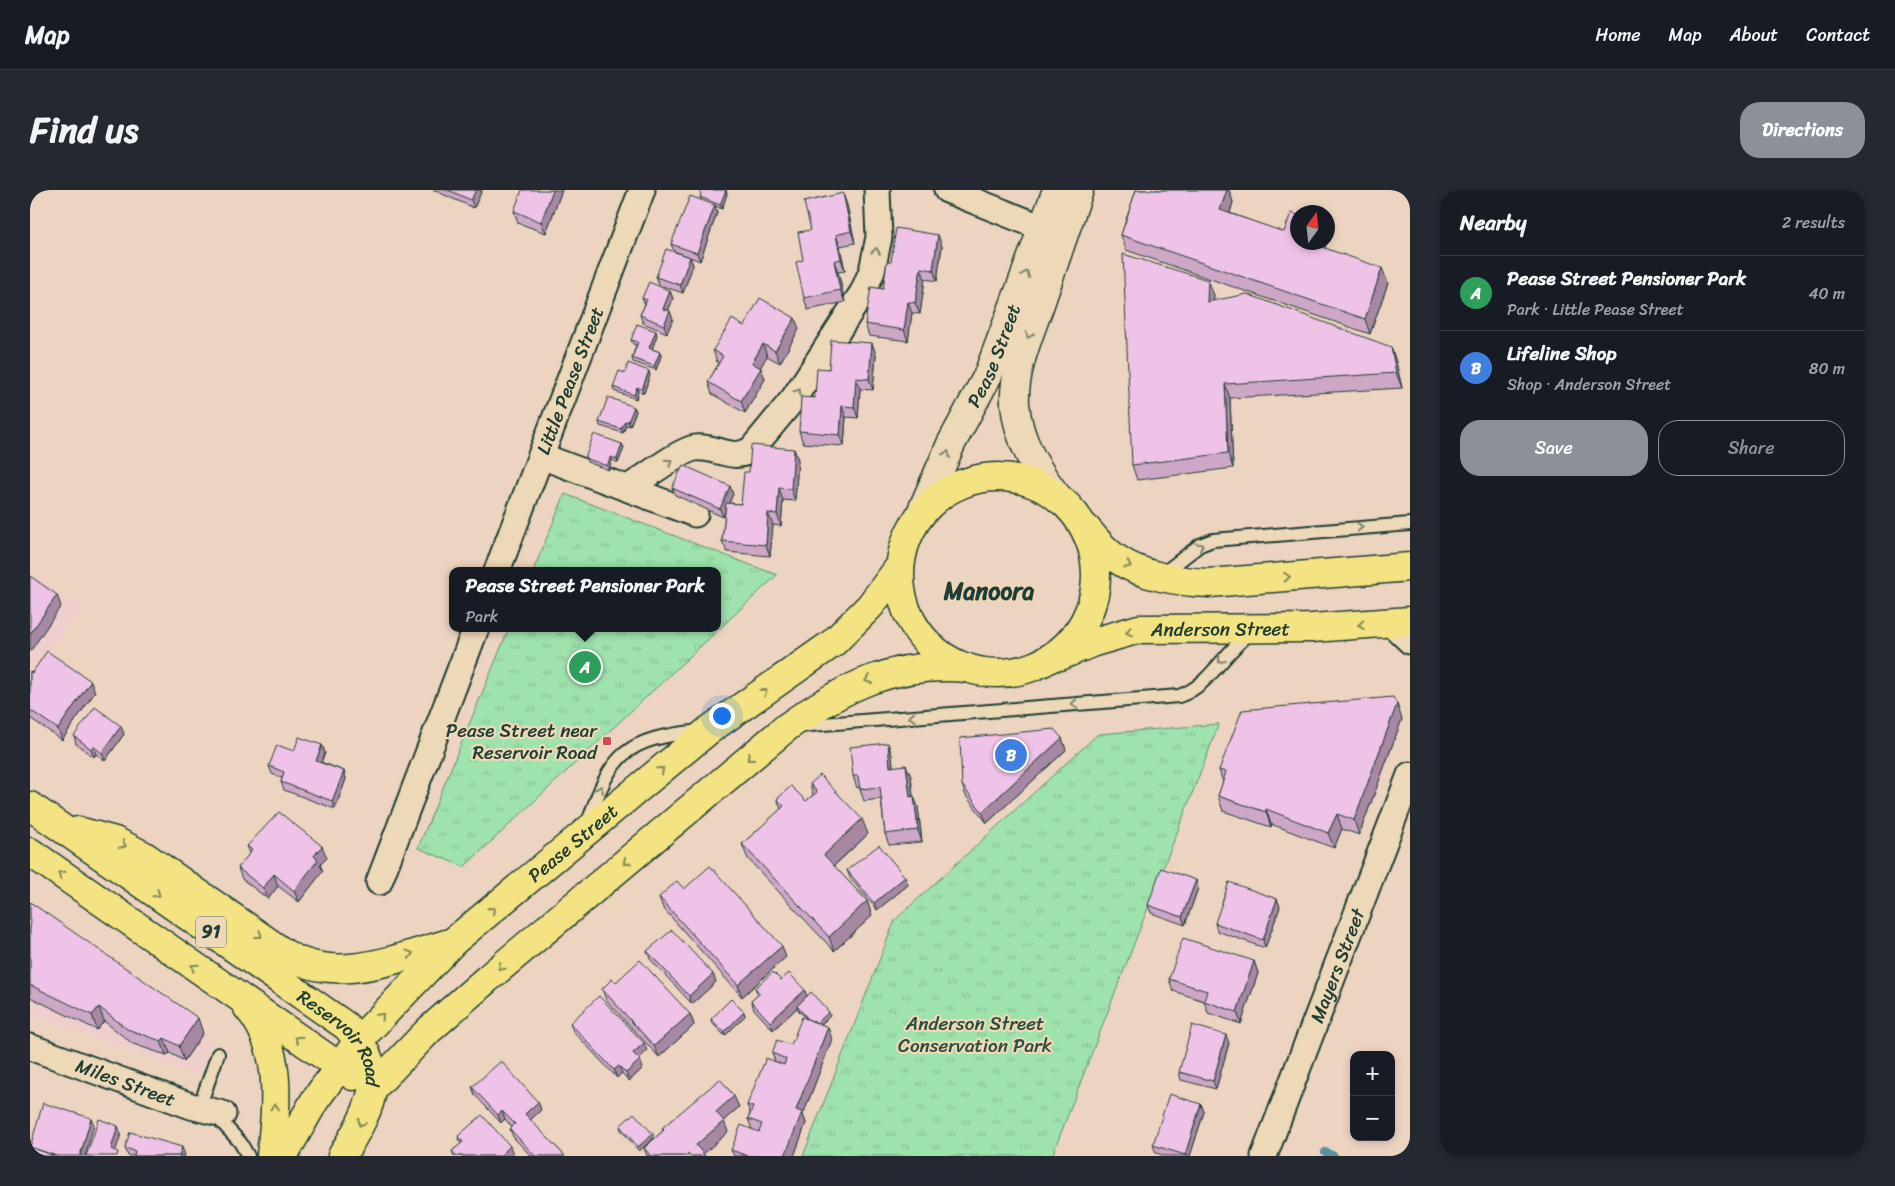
<!DOCTYPE html>
<meta charset="utf-8">
<style>
:root{--surface:#171b24;--page:#242831;--text:#f1f3f6;--muted:#9ea1a6;--line:#363941;--accent:#8c9099}
body{margin:0;font-family:Sriracha,sans-serif;background:var(--page);color:var(--text)}
.controls{position:absolute;right:15px;bottom:15px;display:grid;overflow:hidden;border-radius:10px;box-shadow:0 2px 8px #0003}
.controls button{width:45px;height:45px;display:grid;place-items:center;padding:0;border:0;border-bottom:1px solid var(--line);background:var(--surface);color:var(--text);font:25px sans-serif}
.compass{position:absolute;left:1260px;top:15px;width:45px;height:45px;border-radius:50%;background:var(--surface);box-shadow:0 2px 8px #0003;rotate:15deg}
.you{position:absolute;left:691px;top:525px;width:18px;height:18px;margin:-12px;border:4px solid #fff;border-radius:50%;background:#1a73e8;box-shadow:0 0 0 8px #1a73e833}
.badge{display:grid;place-items:center;width:32px;height:32px;border-radius:50%;background:var(--accent);color:#fff;font-size:16px;font-weight:700}
.pin{position:absolute;translate:-50% -50%;border:2px solid #fff;box-shadow:0 1px 5px #0006}
.popup{position:absolute;left:419px;top:377px;width:272px;height:65px;box-sizing:border-box;display:grid;place-content:center;border-radius:10px;background:var(--surface);filter:drop-shadow(0 1px 4px #0005);font-size:16px;white-space:nowrap;color:var(--muted)}
.popup b{font-size:19px;color:var(--text)}
.popup::after{content:'';position:absolute;left:50%;top:100%;margin-left:-10px;border:10px solid transparent;border-top-color:var(--surface)}
.list{margin:0;padding:0;list-style:none}
h2{display:flex;justify-content:space-between;align-items:center;height:65px;margin:0;padding:0 20px;font-size:21px}
h2 small{font-size:16px;font-weight:400;color:var(--muted)}
.list li{display:grid;grid-template-columns:32px 1fr auto;gap:15px;align-items:center;box-sizing:border-box;height:75px;padding:0 20px;border-top:1px solid var(--line)}
.list b{display:block;font-size:19px;white-space:nowrap}
.list p{margin:0;font-size:16px;white-space:nowrap;color:var(--muted)}
.list em{font-size:16px;font-style:normal;color:var(--muted)}
.actions{display:flex;gap:10px;padding:15px 20px}
.actions a{flex:1;padding:11px 0;border:1px solid var(--accent);border-radius:20px;text-align:center;font-size:18px;color:var(--accent)}
.actions .main{background:var(--accent);color:#fff}
.map{position:relative;flex:none;width:1380px;height:966px;overflow:hidden;border-radius:20px}
header{display:flex;align-items:center;gap:30px;box-sizing:border-box;height:70px;padding:0 25px;background:var(--surface);border-bottom:1px solid var(--line)}
header strong{font-size:24px}
nav{display:flex;gap:28px;margin-inline-start:auto;font-size:18px}
.intro{display:flex;align-items:center;justify-content:space-between;box-sizing:border-box;height:120px;padding:0 30px}
h1{margin:0;font-size:35px}
.button{padding:12px 22px;border-radius:20px;background:var(--accent);color:#fff;font-size:18px;font-weight:700}
main{display:flex;gap:30px;padding:0 30px}
aside{flex:1;background:var(--surface);border-radius:20px;box-shadow:0 2px 8px #0003}
.map>svg:first-child{display:block}
</style>
<header>
<strong>Map</strong>
<nav><a>Home</a><a>Map</a><a>About</a><a>Contact</a></nav>
</header>
<div class="intro"><h1>Find us</h1><a class="button">Directions</a></div>
<main>
<div class="map">
<svg width="1380" height="966" viewBox="0 0 1380 966">
<defs>
<pattern id="grass-tufts" width="24" height="20" patternUnits="userSpaceOnUse" patternTransform="scale(1.25)"><rect width="24" height="20" fill="#9ee2ad"/><path d="M3 7l-1-3M5 7V3M7 7l1-3M15 17l-1-3M17 17v-4M19 17l1-3" fill="none" stroke="#88c395"/></pattern>
</defs>
<rect width="100%" height="100%" fill="#edd4c1"/>
<filter id="ink" filterUnits="userSpaceOnUse"><feTurbulence type="fractalNoise" baseFrequency=".02" numOctaves="2"/><feDisplacementMap in="SourceGraphic" scale="10" xChannelSelector="R" yChannelSelector="G"/><feConvolveMatrix kernelMatrix="1 2 1 2 8 2 1 2 1" color-interpolation-filters="sRGB"/></filter>
<g filter="url(#ink)">
<path fill="#eecfcc" d="M0 383 51 418 0 493Z
M0 723 182 850 169 886 0 824Z"/>
<path fill="url(#grass-tufts)" stroke="#5e9070" d="M535 304 747 385 434 677 388 658 479 438H688V381H503Z
M1189 534 1022 966H773L865 730 1068 544Z"/>
<g fill="none" stroke-linecap="round" stroke-linejoin="round">
<path stroke="#5a929c" stroke-width="8" d="M1295 962 1304 966"/>
<g stroke="#1f3d34" stroke-width="16">
<path id="service" d="M1131 385 1170 355 1183 350 1380 334
M768 536 1149 506C1180 496 1195 460 1222 442
M558 633C581 562 596 549 670 541
M169 918 188 864
M184 924 210 952 218 966"/>
</g>
<g stroke="#1f3d34" stroke-width="29">
<g id="minor">
<path d="M917 0 1013 38"/>
<path d="M511 266 665 324"/>
<path d="M598 298C613 289 650 260 665 258 686 255 703 273 722 259L764 208 833 102 842 81 849 47 847 0"/>
<path id="s1" d="M467 381 612 0"/>
<path d="M1361 433 1380 451"/>
<path d="M349 692 446 438"/>
<path id="s2" d="M0 857 161 916 193 924"/>
<path id="s3" d="M1234 966 1380 585"/>
</g>
</g>
<g stroke="#1f3d34" stroke-width="31">
<g id="tertiary">
<path d="M1029 309C1007 281 988 251 985 214 983 180 1000 143 1011 111 1024 74 1036 37 1049 0"/>
<path id="s4" d="M890 325 921 254 958 185 1027 0"/>
</g>
</g>
<g stroke="#1f3d34" stroke-width="31">
<g id="primary">
<circle cx="968" cy="385" r="98"/>
<path d="M1057 339C1066 350 1075 361 1087 369 1111 386 1150 392 1179 393L1380 377"/>
<path id="s5" d="M1030 466 1064 452 1109 439 1282 438 1380 431"/>
<path id="s6" d="M0 616 316 836C363 884 340 918 312 966"/>
<path d="M48 641 85 651 113 665 254 763C305 796 367 768 420 753"/>
<path d="M0 662 323 886"/>
<path d="M218 818C254 860 246 916 241 966"/>
<path d="M343 898 399 840 457 789 757 537C815 496 865 471 937 478"/>
<path id="s7" d="M253 966 285 910 329 850 424 751 679 540 803 453 840 416 870 376"/>
</g>
</g>
<use href="#service" stroke="#edd8b7" stroke-width="12"/>
<use href="#minor" stroke="#edd8b7" stroke-width="25"/>
<use href="#tertiary" stroke="#edd8b7" stroke-width="28"/>
<use href="#primary" stroke="#f4e382" stroke-width="28"/>
</g>
<path fill="#cea7c7" stroke="#1f3d34" d="M403 0H452L444 18Z
M532 0 516 43 488 33 484 21Z
M696 0 697 4 692 19 685 16 687 23 670 71 644 61 641 54 671 10 670 7Z
M1106 0H1199L1203 12 1200 23 1295 59 1358 93 1340 144 1096 60 1091 45Z
M817 15 825 53 810 56 815 81 808 82 815 112 778 120 774 108 781 40Z
M912 56 907 91 895 89 890 124 882 123 878 151 839 146 835 134 853 99 861 72Z
M660 67 663 75 653 103 629 95 626 87Z
M640 101 643 109 638 121 643 129 637 143 613 133 610 125 615 114 612 108Z
M1184 105 1183 111 1361 157 1366 172 1372 198 1200 208 1203 278 1107 290 1102 275Z
M714 136 769 139 750 173 737 166 730 177 735 189 715 223 682 204 678 192 689 173 687 172 683 160Z
M627 145 622 159 630 162 631 166 626 180 603 172 602 168 606 155 603 154 601 150Z
M842 153 846 165 843 200 830 199 828 228 816 227 814 256 773 253 769 241 799 179Z
M620 185 614 203 608 201 606 209 584 201 583 197Z
M604 217 606 221 600 236 596 235 593 243 570 236 569 232Z
M592 254 594 258 588 273 582 270 579 280 557 272 555 268Z
M764 259 768 270 765 311 753 310 751 336 743 335 740 366 697 362 692 351 695 323 693 327 645 305 642 298 703 304 699 313 711 314 719 282Z
M0 481 65 502 32 550 0 528Z
M1372 529 1329 645 1312 639 1304 658 1241 634V637L1193 621 1188 606 1193 592 1189 580Z
M94 544 75 571 66 564 64 567 46 554 44 546Z
M1032 548 1036 560 957 633 936 606 932 595Z
M858 553 862 565 863 576 881 586 883 606 888 617 892 652 859 655 855 644 851 609 834 611 829 597 827 598 823 586Z
M292 555 295 563 291 572 314 581 316 589 305 619 254 600 251 592 252 588 242 584 239 576 264 561Z
M780 594 838 644 804 676 837 711 842 726 804 761 718 669 712 654 751 619 747 609 776 611 783 605Z
M217 656 297 668 290 675 293 681 269 712 248 696 238 709 212 689 208 678 220 663Z
M817 680 875 687 878 695 847 720 820 688Z
M1168 698 1155 735 1121 723 1118 715Z
M654 699 756 767 712 807 633 718 629 707Z
M1247 709 1250 717 1235 758 1187 741 1185 733Z
M0 712 173 843 154 871 140 863 136 865 103 854 74 831 67 840 0 807Z
M617 761 683 784 686 792 662 814 620 769Z
M1224 771 1228 783 1211 834 1178 823 1174 811 1143 801 1139 789Z
M751 790 777 806 800 826 791 834 802 849 773 925 776 933 764 966H704L701 960 722 939 718 929 720 923 717 915 745 871 742 863 761 855 776 828 768 820 767 818 743 840 724 819 721 811 728 805 725 798Z
M586 792 660 824 664 835 629 867 576 810 572 799Z
M714 822 715 826 695 846 682 833 681 829Z
M540 833 617 861 608 869 613 878 599 891 592 883 587 888 543 841Z
M1199 853 1186 899 1151 890 1149 882Z
M442 897 508 912 511 920 500 930 535 966H501L483 947 480 939 482 937 475 929 471 933 445 905Z
M1171 914 1174 922 1160 966H1136L1126 963 1123 955Z
M709 917 693 931 698 942 673 964 675 966H617L614 958 633 941 632 938Z
M590 936 624 948 609 961 591 940Z
M428 946 483 964 481 966H424L422 961 431 954Z
M95 958 155 965 154 966H98Z"/>
<path fill="#a788a2" stroke="#1f3d34" d="M446 0H452L444 18 441 10Z
M523 0H532L516 43 511 32Z
M696 0 697 4 692 19 690 15Z
M1197 0H1199L1203 12 1196 35 1190 20Z
M813 3 817 15 825 53 821 41Z
M685 15 687 23 670 71 667 63Z
M806 45 810 56 815 81 811 69Z
M908 45 912 56 907 91 903 80Z
M1287 52H1297L1291 70 1286 55Z
M660 67 663 75 653 103 650 95Z
M804 71 808 82 815 112 810 100Z
M891 78 895 89 890 124 885 113Z
M1352 78 1358 93 1340 144 1335 129Z
M1178 90 1184 105 1183 127 1177 112Z
M640 101 643 109 636 126 633 119Z
M878 112 882 123 878 151 874 140Z
M640 121 643 129 637 143 634 135Z
M765 128 769 139 750 173 745 161Z
M626 141 627 145 621 162 619 158Z
M842 153 846 165 843 200 839 189Z
M733 154 737 166 727 184 722 173Z
M1361 157 1366 172 1372 198 1366 183Z
M630 162 631 166 626 180 624 176Z
M731 178 735 189 715 223 711 211Z
M619 181 620 185 614 203 612 199Z
M826 188 830 199 828 228 824 217Z
M1195 194 1200 208 1203 278 1198 263Z
M607 197 608 201 606 209 604 205Z
M812 216 816 227 814 256 810 245Z
M604 217 606 221 600 236 598 232Z
M595 231 596 235 593 243 591 239Z
M592 254 594 258 588 273 587 269Z
M764 259 768 270 765 311 761 299Z
M581 267 582 270 579 280 577 276Z
M700 296 703 304 693 327 690 319Z
M749 298 753 310 751 336 747 324Z
M738 323 743 335 740 366 736 355Z
M27 405 31 416 0 462V444Z
M61 491 65 502 32 550 28 539Z
M1367 514 1372 529 1329 645 1324 630Z
M91 536 94 544 75 571 72 563Z
M1032 548 1036 560 957 633 952 622Z
M858 553 862 565 864 588 860 577Z
M292 555 295 563 289 578 286 571Z
M63 556 66 564 64 567 61 559Z
M876 575 881 586 884 618 880 607Z
M314 581 316 589 305 619 302 611Z
M884 606 888 617 892 652 888 640Z
M1236 619 1241 634V637L1236 622Z
M1307 624 1312 639 1304 658 1298 643Z
M832 629 838 644 799 680 794 665Z
M292 656 297 668 290 675 293 681 269 712 264 701 284 666Z
M244 684 248 696 238 709 233 698Z
M875 687 878 695 847 720 844 713Z
M1166 690 1168 698 1155 735 1152 727Z
M1247 709 1250 717 1235 758 1233 750Z
M837 711 842 726 804 761 799 747Z
M752 756 756 767 712 807 708 795Z
M1224 771 1228 783 1211 834 1207 822Z
M683 784 686 792 662 814 659 806Z
M775 800 777 808 767 816V818L743 840 740 832Z
M69 817 74 831 67 840 62 825Z
M714 822 715 826 695 846 694 842Z
M799 822 800 826 786 839 784 835Z
M660 824 664 835 629 867 624 856Z
M168 828 173 843 154 871 149 856Z
M798 837 802 849 773 925 776 933 764 966H755L766 920Z
M1196 845 1199 853 1186 899 1183 891Z
M134 848 140 863 136 865 131 851Z
M614 853 617 861 606 871 603 863Z
M610 870 613 878 599 891 596 883Z
M589 876 592 883 587 888 584 880Z
M704 906 709 917 690 934 686 922Z
M508 912 511 920 498 932 495 924Z
M1171 914 1174 922 1160 966H1155V965Z
M472 921 475 929 471 933 468 925Z
M61 928 64 935 55 966H50Z
M694 931 698 942 671 966 666 955Z
M88 936 91 944 84 966 81 959Z
M623 944 624 948 609 961 608 957Z
M480 956 483 964 481 966H470Z
M152 957 155 965 154 966H149Z"/>
<path fill="#efc2e7" stroke="#1f3d34" d="M418 0H446L441 10Z
M492 0H523L511 32 484 21Z
M672 0H696L690 15 670 7Z
M1106 0H1197L1190 20 1254 42 1261 23 1268 25V52H1287L1286 55 1352 78 1335 129 1091 45Z
M813 3 821 41 806 45 811 69 804 71 810 100 774 108 766 72 773 70 768 42 781 40 774 12Z
M660 6 685 15 667 63 641 54Z
M866 38 908 45 903 80 891 78 885 113 878 112 874 140 835 134 841 97 853 99 857 72H861Z
M636 59 660 67 650 95 626 87Z
M1093 64 1178 90 1177 112 1217 104 1361 157 1366 183 1195 194 1198 263 1102 275Z
M619 92 640 101 633 119 640 121 634 135 610 125 617 110 612 108Z
M730 108 765 128 745 161 733 154 722 173 731 178 711 211 678 192 693 166 683 160 702 129 714 136Z
M607 134 626 141 619 158 630 162 624 176 602 168 608 152 601 150Z
M801 150 842 153 839 189 826 188 824 217 812 216 810 245 769 241 771 207 785 208 787 178 799 179Z
M598 173 619 181 612 199 607 197 604 205 583 197 589 181 595 183Z
M578 207 604 217 598 232 595 231 591 239 569 232Z
M564 244 592 254 587 269 581 267 577 276 555 268Z
M721 255 764 259 761 299 749 298 747 324 738 323 736 355 692 351 696 313 711 314 714 282H719Z
M653 275 700 296 690 319 642 298Z
M0 386 27 405 0 444Z
M17 461 61 491 28 539 0 520V481L2 483Z
M1363 507 1367 514 1324 630 1307 624 1298 643 1236 619V622L1188 606 1196 582 1189 580 1212 520Z
M65 517 91 536 72 563 63 556 61 559 44 546Z
M1024 539 1032 548 952 622 932 595 930 548Z
M269 547 292 555 286 571 314 581 302 611 251 592 254 582 239 576 247 555 264 561Z
M858 553 860 577 876 575 880 607 884 606 888 640 855 644 850 597 830 599 828 586H823L820 557Z
M790 585 832 629 794 665 837 711 799 747 712 654 754 616 747 609 761 596 776 611 787 602 780 594Z
M249 622 292 656 284 666 288 670 264 701 244 684 233 698 208 678 222 660 217 656Z
M849 655 875 687 844 713 817 680Z
M680 676 752 756 708 795 629 707 647 691 654 699Z
M1131 678 1166 690 1152 727 1118 715Z
M1199 692 1247 709 1233 750 1185 733Z
M0 712 168 828 149 856 134 848 131 851 97 839 69 817 62 825 0 795Z
M642 740 683 784 659 806 617 761Z
M1153 748 1224 771 1207 822 1174 811 1177 801 1139 789Z
M610 770 660 824 624 856 572 799 582 789 586 792Z
M743 782 751 790 759 783 775 800 740 832 721 811 730 803 725 798Z
M781 802 799 822 787 833 779 830 767 816Z
M569 806 614 853 603 863 610 870 596 883 589 876 584 880 540 833Z
M701 809 714 822 694 842 681 829Z
M772 827 798 837 766 920 772 922 755 966H718L701 960 711 935 729 942 732 934 718 929 723 917 717 915 736 868 754 875 756 869 742 863 747 850 761 855Z
M1162 835 1196 845 1183 891 1149 882Z
M471 871 508 912 495 924 535 966H505L480 939 485 934 472 921 468 925 442 897Z
M690 889 704 906 686 922 694 931 666 955 675 966H661L658 963 655 966H621L614 958 634 940 632 938Z
M1139 904 1171 914 1155 965 1123 955Z
M13 913 61 928 50 966H26L0 957Z
M604 923 623 944 608 957 590 936Z
M452 925 480 956 470 966H426L422 961 433 952 428 946Z
M69 929 88 936 81 959 88 962 87 966H56Z
M100 942 152 957 149 966H104L105 961 95 958Z
M0 957 26 966H0Z"/>
<defs><path id="oneway-chevron" d="M-2-3.5L2.5 0L-2 3.5" fill="none" stroke-width="1.6" stroke-linecap="round" stroke-linejoin="round" transform="scale(1.25)"/></defs>
<g stroke="#7c836f">
<use href="#oneway-chevron" transform="translate(846 61) rotate(-80)"/>
<use href="#oneway-chevron" transform="translate(996 84) rotate(-69)"/>
<use href="#oneway-chevron" transform="translate(999 145) rotate(108)"/>
<use href="#oneway-chevron" transform="translate(768 202) rotate(-57)"/>
<use href="#oneway-chevron" transform="translate(917 264) rotate(-66)"/>
<use href="#oneway-chevron" transform="translate(639 272) rotate(-33)"/>
<use href="#oneway-chevron" transform="translate(1330 337) rotate(-4)"/>
<use href="#oneway-chevron" transform="translate(1170 356) rotate(-29)"/>
<use href="#oneway-chevron" transform="translate(1191 470) rotate(130)"/>
<use href="#oneway-chevron" transform="translate(1044 514) rotate(176)"/>
<use href="#oneway-chevron" transform="translate(882 527) rotate(176)"/>
<use href="#oneway-chevron" transform="translate(570 599) rotate(-67)"/>
</g>
<g stroke="#7f8857">
<use href="#oneway-chevron" transform="translate(1098 375) rotate(25)"/>
<use href="#oneway-chevron" transform="translate(1257 387) rotate(-4)"/>
<use href="#oneway-chevron" transform="translate(1331 435) rotate(177)"/>
<use href="#oneway-chevron" transform="translate(1099 442) rotate(167)"/>
<use href="#oneway-chevron" transform="translate(838 490) rotate(160)"/>
<use href="#oneway-chevron" transform="translate(734 502) rotate(-34)"/>
<use href="#oneway-chevron" transform="translate(720 568) rotate(140)"/>
<use href="#oneway-chevron" transform="translate(631 580) rotate(-40)"/>
<use href="#oneway-chevron" transform="translate(93 655) rotate(25)"/>
<use href="#oneway-chevron" transform="translate(596 672) rotate(140)"/>
<use href="#oneway-chevron" transform="translate(31 684) rotate(-145)"/>
<use href="#oneway-chevron" transform="translate(127 704) rotate(35)"/>
<use href="#oneway-chevron" transform="translate(462 720) rotate(-39)"/>
<use href="#oneway-chevron" transform="translate(229 745) rotate(35)"/>
<use href="#oneway-chevron" transform="translate(380 764) rotate(-16)"/>
<use href="#oneway-chevron" transform="translate(164 777) rotate(-145)"/>
<use href="#oneway-chevron" transform="translate(471 777) rotate(140)"/>
<use href="#oneway-chevron" transform="translate(351 826) rotate(-48)"/>
<use href="#oneway-chevron" transform="translate(268 849) rotate(-145)"/>
<use href="#oneway-chevron" transform="translate(245 917) rotate(-87)"/>
<use href="#oneway-chevron" transform="translate(331 933) rotate(119)"/>
</g>
</g>
<rect fill="#d1495b" stroke="#edd8b7" stroke-width="2" x="572" y="546" width="10" height="10" rx="2.5"/>
<g text-anchor="middle" stroke-width="4.5" stroke-linejoin="round" paint-order="stroke">
<rect fill="#edd8b7" stroke="#5d6c5b" stroke-width="1" x="166" y="726.5" width="30" height="31" rx="4"/>
<g font-size="18" font-weight="bold" fill="#1f3d34">
<text x="181" y="748">91</text>
</g>
<g font-size="19" fill="#1f3d34" stroke="#edd8b7">
<text dy="7" stroke="none"><textPath href="#s4" startOffset="176">Pease Street</textPath></text>
<text dy="7" stroke="none"><textPath href="#s1" startOffset="204">Little Pease Street</textPath></text>
<text dy="7" stroke="none"><textPath href="#s5" startOffset="165">Anderson Street</textPath></text>
<text dy="7" stroke="none"><textPath href="#s7" startOffset="430">Pease Street</textPath></text>
<text dy="7" stroke="none"><textPath href="#s3" startOffset="204">Mayers Street</textPath></text>
<text dy="7" stroke="none"><textPath href="#s6" startOffset="391">Reservoir Road</textPath></text>
<text dy="7" stroke="none"><textPath href="#s2" startOffset="102">Miles Street</textPath></text>
</g>
<g font-size="19" fill="#1f3d34" stroke="#edd8b7" text-anchor="end">
<text x="567" y="547">Pease Street near<tspan x="567" dy="22">Reservoir Road</tspan></text>
</g>
<g font-size="19" fill="#2c4e40" stroke="#edd8b7">
<text x="945" y="840">Anderson Street<tspan x="945" dy="22">Conservation Park</tspan></text>
</g>
<g font-size="24" font-weight="bold" fill="#1f3d34" stroke="#edd8b7">
<text x="959" y="409">Manoora</text>
</g>
</g>
</svg>
<div class="controls">
<button>+</button>
<button>−</button>
</div>
<svg class="compass" viewBox="-18 -18 36 36"><path d="M0-13l5 13h-10z" fill="#e53935"/><path d="M0 13l5-13h-10z" fill="#9ea1a6"/></svg>
<div class="you"></div>
<div class="pin badge" style="left:555px;top:477px;background:#2e9e5b">A</div>
<div class="popup"><b>Pease Street Pensioner Park</b>Park</div>
<div class="pin badge" style="left:981px;top:565px;background:#3f7fe0">B</div>
</div>
<aside>
<h2>Nearby<small>2 results</small></h2>
<ul class="list">
<li><span class="badge" style="background:#2e9e5b">A</span><div><b>Pease Street Pensioner Park</b><p>Park · Little Pease Street</p></div><em>40 m</em></li>
<li><span class="badge" style="background:#3f7fe0">B</span><div><b>Lifeline Shop</b><p>Shop · Anderson Street</p></div><em>80 m</em></li>
</ul>
<div class="actions"><a class="main">Save</a><a>Share</a></div>
</aside>
</main>
